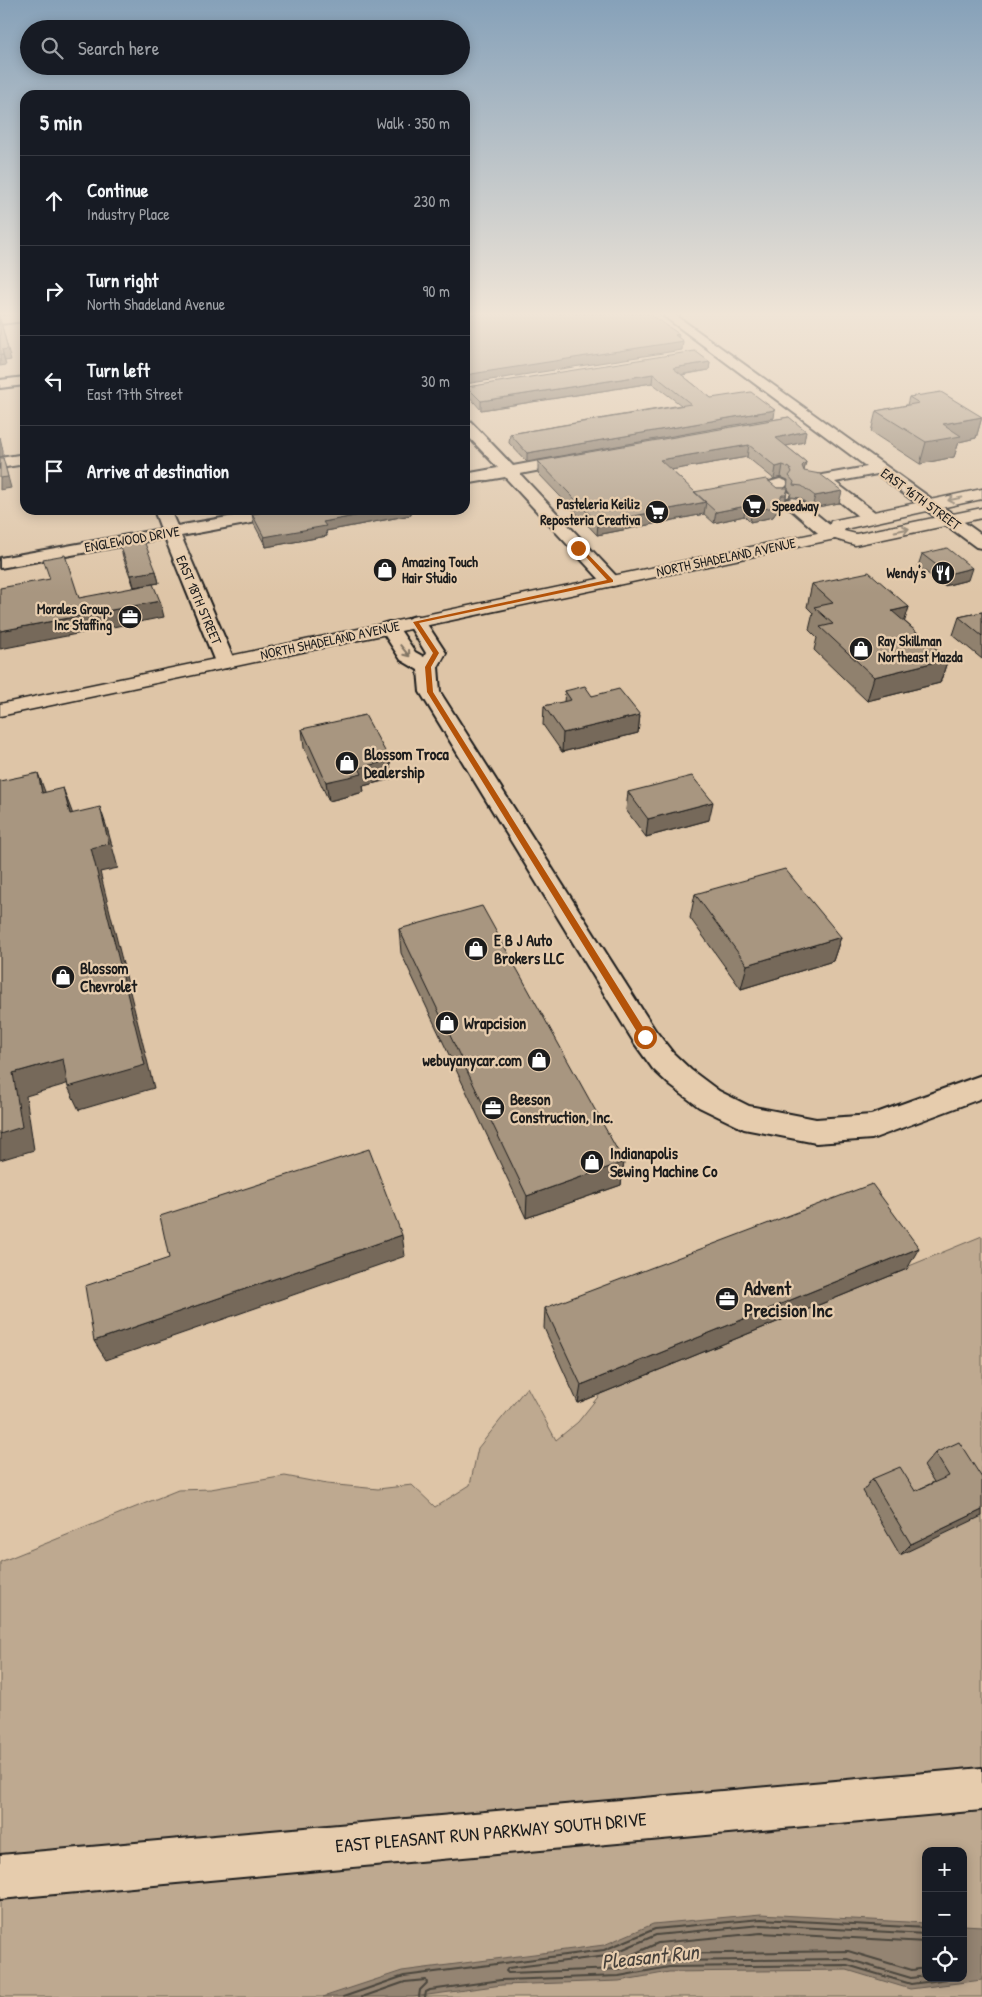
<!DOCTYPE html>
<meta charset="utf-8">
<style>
:root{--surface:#171b24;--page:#242831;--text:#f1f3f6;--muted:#9ea1a6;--line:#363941}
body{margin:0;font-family:"Patrick Hand",sans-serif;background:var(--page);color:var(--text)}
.controls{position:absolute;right:15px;bottom:15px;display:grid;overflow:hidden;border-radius:10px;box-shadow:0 2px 12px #0003}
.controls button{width:45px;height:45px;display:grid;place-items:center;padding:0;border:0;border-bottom:1px solid var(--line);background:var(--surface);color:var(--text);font:25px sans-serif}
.stop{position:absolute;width:15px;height:15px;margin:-11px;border:4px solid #b45309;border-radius:50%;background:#fff}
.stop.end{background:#b45309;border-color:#fff;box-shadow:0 1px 5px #0008}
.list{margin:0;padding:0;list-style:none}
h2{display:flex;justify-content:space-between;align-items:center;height:65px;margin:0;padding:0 20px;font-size:21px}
h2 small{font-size:16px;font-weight:400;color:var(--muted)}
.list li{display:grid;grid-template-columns:32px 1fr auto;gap:15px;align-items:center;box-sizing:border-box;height:90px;padding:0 20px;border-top:1px solid var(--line)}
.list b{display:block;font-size:19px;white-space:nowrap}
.list p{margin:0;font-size:16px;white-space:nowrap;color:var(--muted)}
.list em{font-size:16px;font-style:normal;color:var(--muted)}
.icon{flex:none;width:28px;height:28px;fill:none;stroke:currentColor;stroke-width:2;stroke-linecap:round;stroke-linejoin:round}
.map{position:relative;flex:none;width:982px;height:1997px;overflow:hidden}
.search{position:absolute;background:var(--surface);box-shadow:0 2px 12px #0003;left:20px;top:20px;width:450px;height:55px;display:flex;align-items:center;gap:12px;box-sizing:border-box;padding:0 18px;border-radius:28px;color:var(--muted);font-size:19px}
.panel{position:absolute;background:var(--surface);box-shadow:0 2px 12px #0003;left:20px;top:90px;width:450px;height:425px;border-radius:15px}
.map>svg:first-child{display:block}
</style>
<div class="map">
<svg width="982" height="1997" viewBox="0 0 982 1997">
<rect width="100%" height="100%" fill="#dec5a7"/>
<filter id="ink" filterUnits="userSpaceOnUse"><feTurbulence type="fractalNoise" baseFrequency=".02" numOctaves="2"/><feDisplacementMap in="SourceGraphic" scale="10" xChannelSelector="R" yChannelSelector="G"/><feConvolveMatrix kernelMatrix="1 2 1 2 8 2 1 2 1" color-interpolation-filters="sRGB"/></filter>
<g filter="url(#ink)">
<path fill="#bea990" stroke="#6d6256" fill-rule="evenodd" d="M982 1236V1997H0V1562L178 1490 211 1489 285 1476 327 1484 378 1489 412 1485 435 1507 470 1485 478 1448 527 1387 556 1440 578 1422 601 1393ZM926 1851H963V1978H926Z"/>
<path fill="#948472" stroke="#645a50" d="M761 1914 926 1923V1978H963V1925L982 1926V1980L910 1989 847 1970 669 1972 619 1981 502 1985 413 1997H323L402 1971 604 1945 653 1924Z"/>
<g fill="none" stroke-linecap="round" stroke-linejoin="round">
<path stroke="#4c463e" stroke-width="2" d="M926 1934 761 1925 656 1935 607 1956 508 1968 506 1971 508 1973 618 1969 669 1961 847 1959 911 1978 926 1976
M926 1942 761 1933 658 1943 627 1957 630 1960 668 1954 848 1951 912 1970 926 1968
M343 1997 404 1976 604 1950 655 1929 761 1919 926 1928
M362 1997 405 1982 426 1980 427 1983 420 1990 419 1997
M425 1997 426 1992 430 1990 501 1980 619 1976 669 1967 847 1965 911 1984 955 1978"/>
<g stroke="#1c1c1c" stroke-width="4">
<path id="minor" d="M25 314V321L0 324V316Z
M661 314H674L982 535V548L976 547 877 474 835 482 876 513 878 517 876 521H864L818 484 803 482 801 479 803 476 822 475 867 467Z
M25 377V385L0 388V380Z
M465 420 470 421 513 466 572 455 577 457 580 460 577 463 520 474 617 577 620 581 617 585 611 586 605 585 505 477 465 484V474L498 468 465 433Z
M25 454V464L0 468V458Z
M780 479 786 481 788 484 784 488 790 494 788 497H776L764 486 766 483Z
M793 498 799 500 837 531 839 535 837 539H825L787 506 785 503 787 500Z
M154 510H170L177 526 267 510H303L301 513 295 515 181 536 235 662 232 666 225 668 218 666 215 662 165 538 0 568V558L161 529Z
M416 616 423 618 446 653 438 667 440 692 655 1030 673 1053 691 1070 719 1091 749 1106 816 1119 871 1115 982 1075V1098L872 1139 816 1143 744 1129 699 1107 671 1086 653 1069 635 1044 420 692 418 670 401 660 380 628 382 624 389 622 396 624 415 652 424 657 426 653 407 622 409 618Z
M982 1768V1810L0 1899V1855Z"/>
</g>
<g stroke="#1c1c1c" stroke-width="3">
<path id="major" d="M982 489V499L845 529 844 531 856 534 982 508V518L855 545 835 539 0 716V704L827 531 831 521Z"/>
</g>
<use href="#minor" fill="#e6ccad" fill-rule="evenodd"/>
<use href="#major" fill="#e6ccad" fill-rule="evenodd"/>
</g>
<path fill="#90816e" stroke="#1c1c1c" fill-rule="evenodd" d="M710 362 709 370 682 375 711 398 774 418 527 462 509 443 510 434 681 405 652 383 481 410 468 395 467 387Z
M909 397 982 417 976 438 959 442 954 457 920 464 871 432 876 411 907 405Z
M789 417 804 442 786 446 806 462 804 471 839 503 812 508 800 498 790 497 791 493 788 489 784 505 780 506 773 517 750 522 744 516 714 523 704 514 597 535 538 473V461ZM747 457 774 479 781 477 788 480 787 488H777L694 492 671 470Z
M277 510H411V515L326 531 327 536 266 547 254 524 252 514Z
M120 545 156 571 159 583 134 587 123 557Z
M922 554 968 580 944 586 918 566Z
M812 584 909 607 904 621 948 659 940 683 867 701 814 650 817 638 809 630 813 613 807 607Z
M982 612V659L953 635 959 617Z
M565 691 592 696 640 715 638 733 562 752 543 725 544 706 564 702Z
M302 729 390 760 391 779 363 786 364 792 329 801 304 748Z
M628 792 709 820 646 837 626 810Z
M695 894 841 937 833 961 741 989 690 918Z
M399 929 624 1162 621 1185 526 1218 401 953Z
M907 1269 578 1403 544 1328 545 1308Z
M935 1453 982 1478 900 1555 863 1491 872 1479 915 1491 934 1482 924 1466Z"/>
<path fill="#76695a" stroke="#1c1c1c" d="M0 319 11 360 5 361 2 350Z
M679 334 678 342 683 341 682 350 465 384V375Z
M0 355H3L6 365 0 366Z
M710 362 709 370 672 376 673 368Z
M653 374 652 383 481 410V401Z
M775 410 774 418 527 462V453Z
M982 417 976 438 959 442 954 457 920 464 926 442 943 424Z
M806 431 804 442 773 449 776 438Z
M0 437 3 451V456L0 457Z
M749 445 747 457 659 472 660 460Z
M3 458 11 488 0 490V478Z
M806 462 803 474 802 466Z
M783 465 781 477 774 479 776 467Z
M788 488 784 505 780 506 773 517 750 522 752 511 782 495Z
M842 491 839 503 812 508 815 496Z
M706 502 704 514 597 535 598 523Z
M746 506 744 516 714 523 716 512Z
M386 510H411V515L326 531 327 536 266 547 264 537 323 522Z
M972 568 968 580 944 586 948 574Z
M156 571 159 583 134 587 131 575Z
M160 601 164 617 0 649V631Z
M909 607 902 630 892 611Z
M948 659 940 683 867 701 874 677Z
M640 715 638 733 562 752 563 733Z
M390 760 391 779 363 786 364 792 329 801 326 782 359 768Z
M38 773 47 797 42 793Z
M63 788 72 812 78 838 70 814Z
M713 802 709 820 646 837 648 819Z
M100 807 108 831 118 868 100 872 154 1088 79 1110 68 1087 91 848Z
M841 937 833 961 741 989 747 965Z
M63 1059 73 1082 26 1096 34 1150 0 1160V1134L13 1073Z
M624 1162 621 1185 526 1218 527 1196Z
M402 1235 405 1256 106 1360 94 1341Z
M919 1248 907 1269 578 1403 581 1385Z
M982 1510V1516L900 1555 911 1544Z"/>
<path fill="#a89680" stroke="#1c1c1c" d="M478 314H650L679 334 675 335 683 341 465 375V315Z
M0 319 8 349 2 350 3 355H0Z
M695 351 710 362 673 368 711 398 751 392 775 410 527 453 510 434 691 404 653 374 481 401 467 387Z
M941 392 982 417 943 424 961 436 926 442 876 411 919 403 909 397Z
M789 417 806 431 776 438 806 462 802 466 804 471 820 474 842 491 815 496 802 486 793 485 794 482 789 476 792 472 790 468 783 465 776 467 749 445 660 460 706 502 598 523 538 461Z
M0 458H3L8 477 0 478Z
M766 479 777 488H788L786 495H782L775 507 752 511 746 506 716 512 694 492Z
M277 510H386L323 522 326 526 264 537 252 514Z
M144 541 156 571 131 575 120 545Z
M947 548 972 568 948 574 922 554Z
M65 555 79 598 153 584 160 601 0 631V588L50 579 43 559Z
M869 572 909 607 892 611 948 659 874 677 820 627 833 624 814 607 833 603 812 584Z
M982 612V636L959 617Z
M585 686 592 696 619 689 640 715 563 733 544 706 571 700 565 691Z
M365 715 390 760 359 768 362 774 326 782 302 729Z
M38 773 42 793 63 788 70 814 100 807 109 844 91 848 145 1065 68 1087 63 1059 13 1073 22 1127 0 1134V781Z
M692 776 713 802 648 819 628 792Z
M785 869 841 937 747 965 695 894Z
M482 906 624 1162 527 1196 399 929Z
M369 1149 402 1235 94 1341 85 1286 169 1258 160 1216Z
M872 1184 919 1248 581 1385 545 1308Z
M959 1442 982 1478V1510L911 1544 872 1479 900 1467 915 1491 949 1476 935 1453Z"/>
<defs><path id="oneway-shaft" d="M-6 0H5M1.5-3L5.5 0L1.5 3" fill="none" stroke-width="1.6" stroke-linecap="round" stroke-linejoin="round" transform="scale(1.25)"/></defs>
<g stroke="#817464">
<use href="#oneway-shaft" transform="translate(955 499) rotate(168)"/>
<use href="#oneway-shaft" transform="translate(902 530) rotate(-12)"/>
<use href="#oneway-shaft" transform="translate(405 651) rotate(51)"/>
</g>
</g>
<linearGradient id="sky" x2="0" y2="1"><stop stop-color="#86a1b9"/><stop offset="0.53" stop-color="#f0e5d7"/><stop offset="1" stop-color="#f0e5d7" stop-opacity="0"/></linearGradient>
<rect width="982" height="593" fill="url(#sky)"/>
<path fill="#b45309" d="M576 546H580L613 580V582L419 623 439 653 431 667 433 692 648 1035 649 1037 645 1041 642 1040 427 692 425 667 433 653 413 622 607 580Z"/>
<defs>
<g id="supermarket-disc" transform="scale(1.25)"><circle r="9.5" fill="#1c1c1c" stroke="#e6ccad"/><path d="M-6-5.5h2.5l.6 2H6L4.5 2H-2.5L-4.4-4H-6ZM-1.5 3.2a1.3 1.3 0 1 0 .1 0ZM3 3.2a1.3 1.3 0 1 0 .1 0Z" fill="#fff"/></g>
<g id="shop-disc" transform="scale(1.25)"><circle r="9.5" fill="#1c1c1c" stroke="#e6ccad"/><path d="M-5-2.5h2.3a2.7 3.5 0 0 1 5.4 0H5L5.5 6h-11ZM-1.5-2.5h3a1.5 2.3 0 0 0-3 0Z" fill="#fff"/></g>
<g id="restaurant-disc" transform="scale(1.25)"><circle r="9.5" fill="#1c1c1c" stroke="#e6ccad"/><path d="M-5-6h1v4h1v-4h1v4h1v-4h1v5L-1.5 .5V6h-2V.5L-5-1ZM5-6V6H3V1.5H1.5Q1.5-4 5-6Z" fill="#fff"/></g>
<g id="office-disc" transform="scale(1.25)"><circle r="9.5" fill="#1c1c1c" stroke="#e6ccad"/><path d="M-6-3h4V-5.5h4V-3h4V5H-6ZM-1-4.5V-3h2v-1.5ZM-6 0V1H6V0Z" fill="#fff"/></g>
</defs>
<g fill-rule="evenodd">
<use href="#supermarket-disc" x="754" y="506"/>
<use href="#supermarket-disc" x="657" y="512"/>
<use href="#shop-disc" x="385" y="570"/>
<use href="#restaurant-disc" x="943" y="573"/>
<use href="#office-disc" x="130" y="617"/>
<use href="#shop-disc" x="861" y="649"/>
<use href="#shop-disc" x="347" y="763"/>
<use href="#shop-disc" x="476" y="949"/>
<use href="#shop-disc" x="63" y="977"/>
<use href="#shop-disc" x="447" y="1023"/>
<use href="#shop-disc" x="539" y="1060"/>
<use href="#office-disc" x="493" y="1108"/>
<use href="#shop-disc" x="592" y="1162"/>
<use href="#office-disc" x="727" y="1299"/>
</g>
<g text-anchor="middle" stroke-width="4.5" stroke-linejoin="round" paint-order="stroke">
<g font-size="14" fill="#1c1c1c" stroke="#e6ccad">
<text transform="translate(921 499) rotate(36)" y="5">EAST 16TH STREET</text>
<text transform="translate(132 539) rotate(-10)" y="5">ENGLEWOOD DRIVE</text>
<text transform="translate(726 557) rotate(-12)" y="5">NORTH SHADELAND AVENUE</text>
<text transform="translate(199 600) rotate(67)" y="5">EAST 18TH STREET</text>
<text transform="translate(330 640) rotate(-12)" y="5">NORTH SHADELAND AVENUE</text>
</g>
<g font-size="14" font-weight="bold" fill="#1c1c1c" stroke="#e6ccad" text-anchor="end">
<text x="640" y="509">Pasteleria Keiliz<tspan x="640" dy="16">Reposteria Creativa</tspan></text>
<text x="772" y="511" text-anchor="start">Speedway</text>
<text x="402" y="567" text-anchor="start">Amazing Touch<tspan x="402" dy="16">Hair Studio</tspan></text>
<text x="926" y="578">Wendy's</text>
<text x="112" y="614">Morales Group,<tspan x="112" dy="16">Inc Staffing</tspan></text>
<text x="878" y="646" text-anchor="start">Ray Skillman<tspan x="878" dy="16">Northeast Mazda</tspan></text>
</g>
<g font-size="16" font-weight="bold" fill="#1c1c1c" stroke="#e6ccad" text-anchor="start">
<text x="364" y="760">Blossom Troca<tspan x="364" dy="18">Dealership</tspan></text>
<text x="494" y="946">E B J Auto<tspan x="494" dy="18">Brokers LLC</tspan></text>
<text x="80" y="974">Blossom<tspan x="80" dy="18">Chevrolet</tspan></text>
<text x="464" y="1029">Wrapcision</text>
<text x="522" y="1066" text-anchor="end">webuyanycar.com</text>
<text x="510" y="1105">Beeson<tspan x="510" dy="18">Construction, Inc.</tspan></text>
<text x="610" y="1159">Indianapolis<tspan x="610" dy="18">Sewing Machine Co</tspan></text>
</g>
<g font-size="19" font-weight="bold" fill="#1c1c1c" stroke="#e6ccad" text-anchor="start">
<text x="744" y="1295">Advent<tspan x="744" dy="22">Precision Inc</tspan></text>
</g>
<g font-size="19" fill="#1c1c1c" stroke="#e6ccad">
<text transform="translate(491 1832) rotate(-5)" y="7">EAST PLEASANT RUN PARKWAY SOUTH DRIVE</text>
</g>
<g font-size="21" font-style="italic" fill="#46403a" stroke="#e6ccad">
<text transform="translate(650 1957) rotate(-6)" y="7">Pleasant Run</text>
</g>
</g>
</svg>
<div class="controls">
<button>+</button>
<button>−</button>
<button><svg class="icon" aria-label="locate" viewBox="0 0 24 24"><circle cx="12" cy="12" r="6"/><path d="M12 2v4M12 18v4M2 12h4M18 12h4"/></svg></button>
</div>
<div class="stop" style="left:645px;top:1037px"></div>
<div class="stop end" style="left:578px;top:548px"></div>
<div class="search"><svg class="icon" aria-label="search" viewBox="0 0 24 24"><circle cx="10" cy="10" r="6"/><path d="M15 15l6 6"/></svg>Search here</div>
<section class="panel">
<h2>5 min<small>Walk · 350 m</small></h2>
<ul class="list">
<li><svg class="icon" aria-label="ahead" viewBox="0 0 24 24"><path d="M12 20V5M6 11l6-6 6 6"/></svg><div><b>Continue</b><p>Industry Place</p></div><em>230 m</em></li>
<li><svg class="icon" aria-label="right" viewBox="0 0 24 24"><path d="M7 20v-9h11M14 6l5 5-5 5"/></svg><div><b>Turn right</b><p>North Shadeland Avenue</p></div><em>90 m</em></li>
<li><svg class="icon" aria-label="left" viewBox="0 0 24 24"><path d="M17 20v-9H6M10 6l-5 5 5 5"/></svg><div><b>Turn left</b><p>East 17th Street</p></div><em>30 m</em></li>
<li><svg class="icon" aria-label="arrive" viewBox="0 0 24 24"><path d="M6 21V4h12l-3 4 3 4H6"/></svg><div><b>Arrive at destination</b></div></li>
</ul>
</section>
</div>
